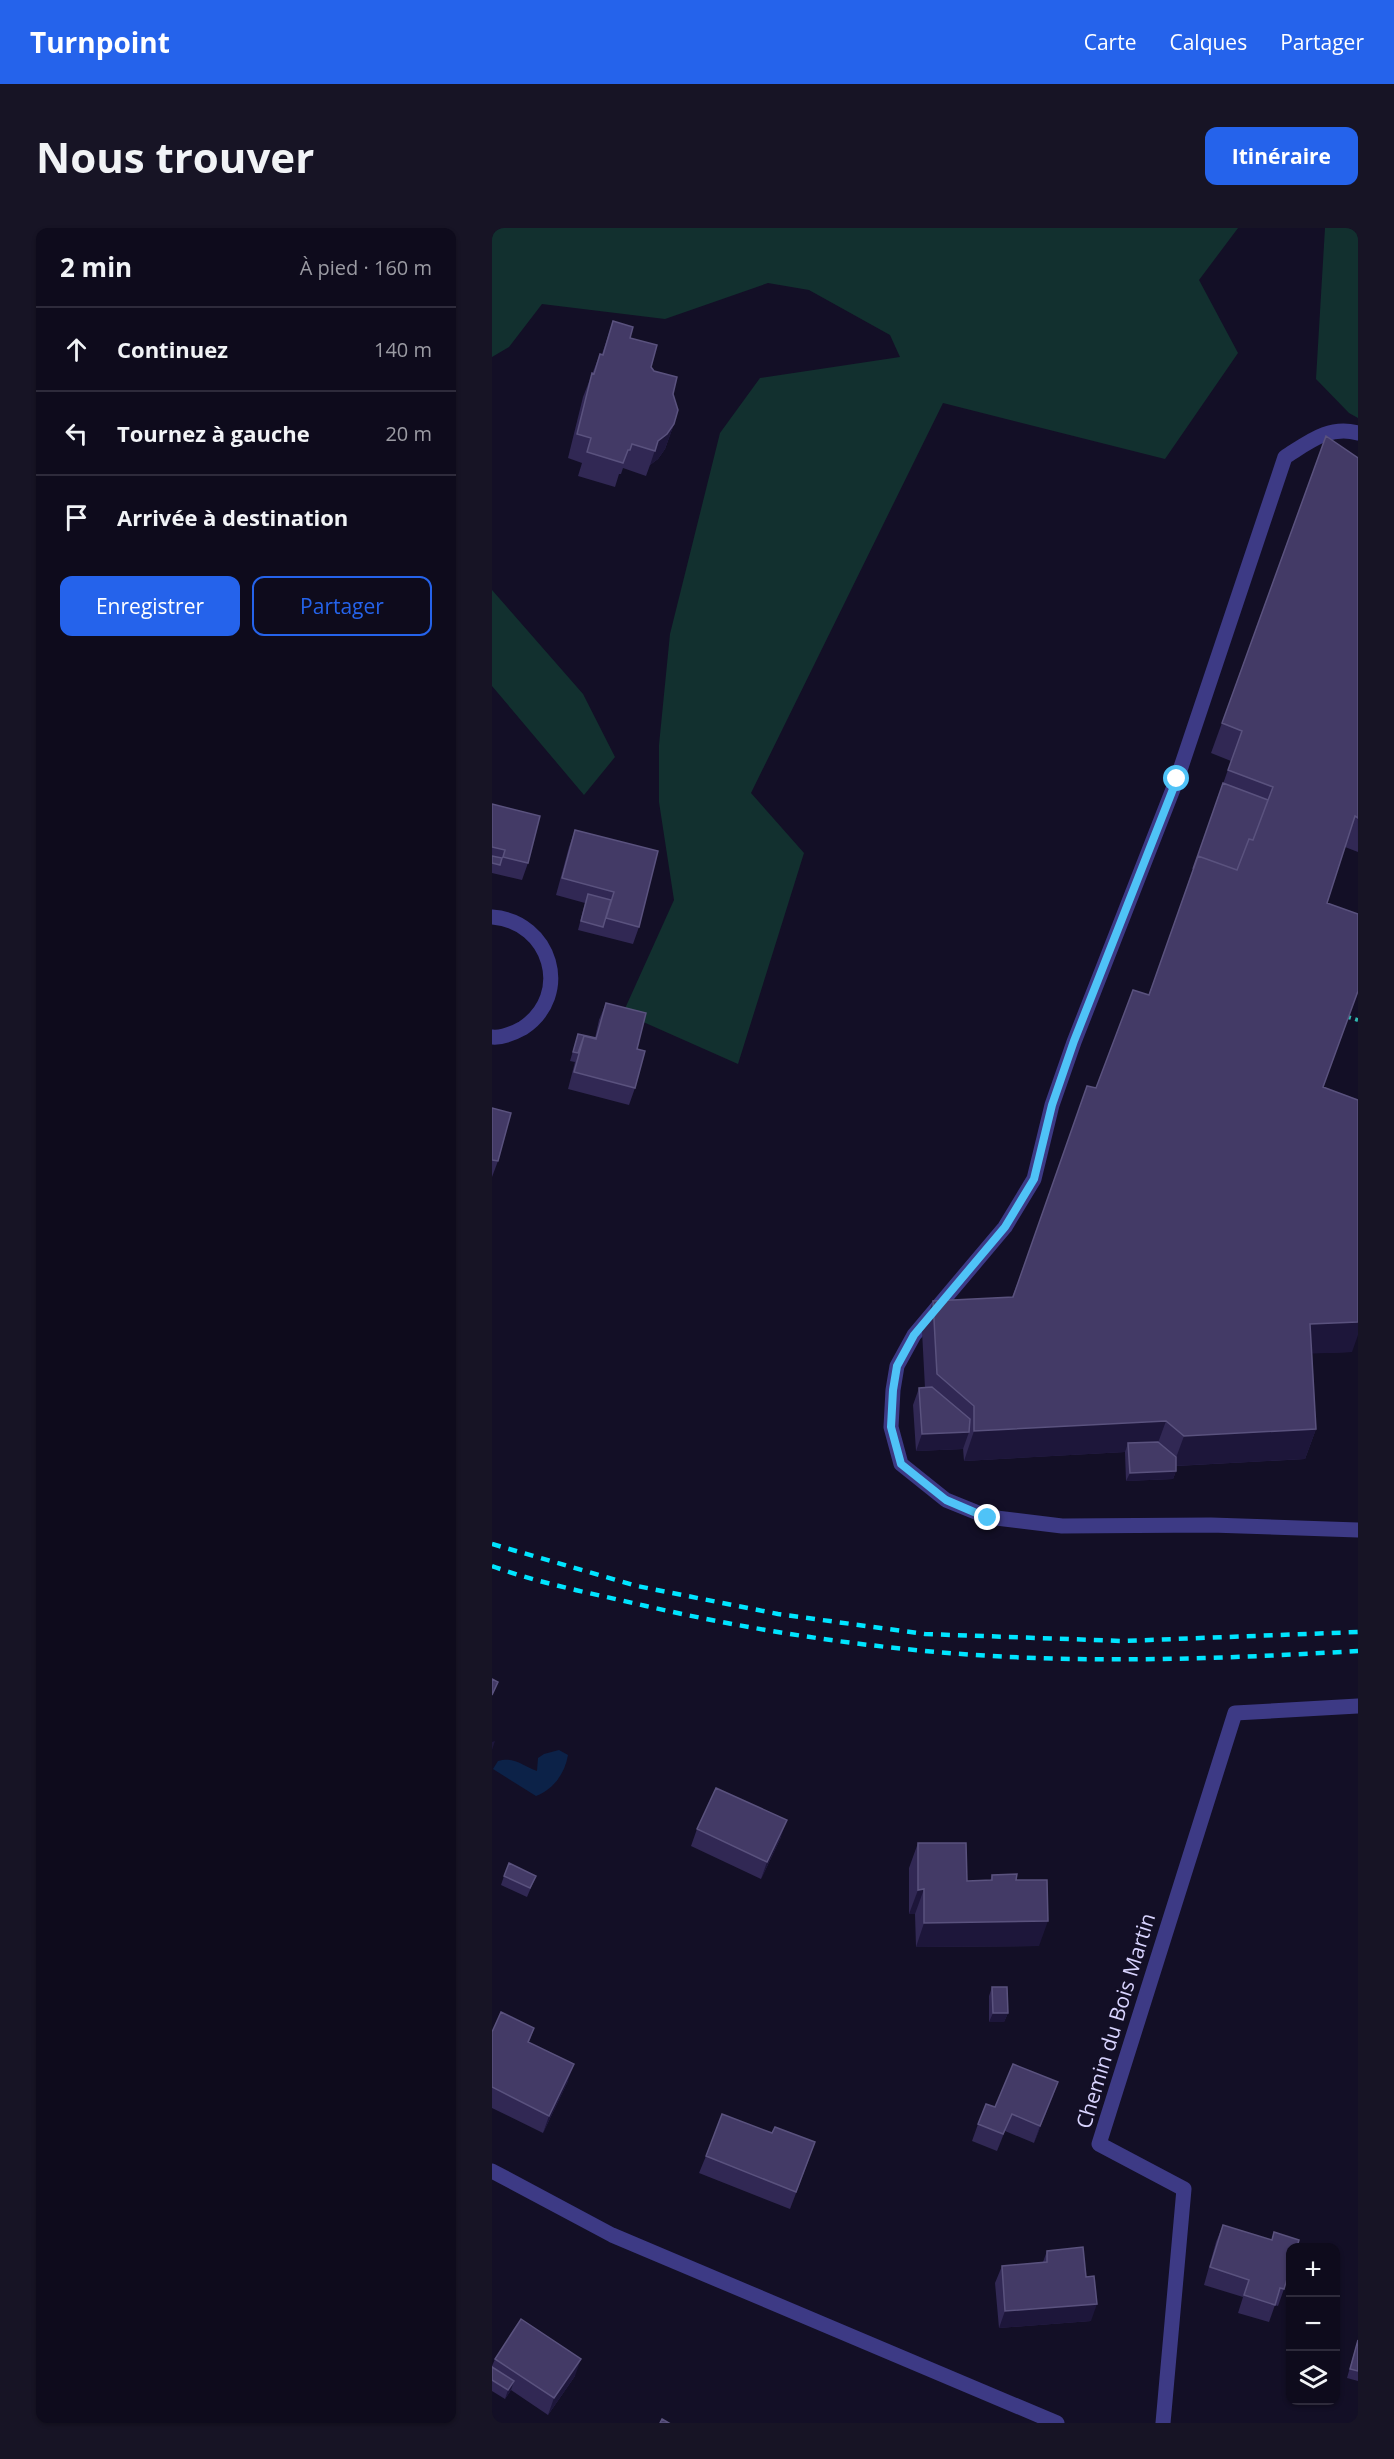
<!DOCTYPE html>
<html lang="fr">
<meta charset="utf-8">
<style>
:root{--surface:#0e0b1c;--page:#171425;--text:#f1f3f6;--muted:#9b9ba3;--line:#2e2b3b;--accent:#2563eb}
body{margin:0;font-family:"Open Sans",sans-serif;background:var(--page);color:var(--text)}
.controls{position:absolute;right:18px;bottom:18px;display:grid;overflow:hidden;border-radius:12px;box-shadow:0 2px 4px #0004}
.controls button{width:54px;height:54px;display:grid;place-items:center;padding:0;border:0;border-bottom:2px solid var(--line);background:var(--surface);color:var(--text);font:30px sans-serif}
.stop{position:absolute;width:18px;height:18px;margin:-14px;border:4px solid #4fc3f7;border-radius:50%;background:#fff}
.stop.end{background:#4fc3f7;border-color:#fff;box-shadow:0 2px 6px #0008}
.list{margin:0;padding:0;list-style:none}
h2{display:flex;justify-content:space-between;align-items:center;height:78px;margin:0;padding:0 24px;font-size:26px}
h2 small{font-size:20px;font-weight:400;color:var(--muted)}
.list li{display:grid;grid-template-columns:39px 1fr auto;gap:18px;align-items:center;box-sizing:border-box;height:84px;padding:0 24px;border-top:2px solid var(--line)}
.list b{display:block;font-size:22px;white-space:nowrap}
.list em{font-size:20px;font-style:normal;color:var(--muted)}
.actions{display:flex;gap:12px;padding:18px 24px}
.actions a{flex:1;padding:14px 0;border:2px solid var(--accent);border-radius:12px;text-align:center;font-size:21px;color:var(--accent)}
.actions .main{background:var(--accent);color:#fff}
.icon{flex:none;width:33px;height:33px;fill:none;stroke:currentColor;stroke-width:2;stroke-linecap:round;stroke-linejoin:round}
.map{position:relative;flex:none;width:866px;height:2195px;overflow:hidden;border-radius:12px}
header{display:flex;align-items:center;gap:36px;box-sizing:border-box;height:84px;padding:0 30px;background:var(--accent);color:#fff}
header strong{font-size:28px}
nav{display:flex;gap:33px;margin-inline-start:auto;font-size:21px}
.intro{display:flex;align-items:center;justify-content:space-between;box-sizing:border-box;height:144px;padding:0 36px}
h1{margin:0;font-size:42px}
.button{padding:15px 27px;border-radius:12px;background:var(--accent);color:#fff;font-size:21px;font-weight:700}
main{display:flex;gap:36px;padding:0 36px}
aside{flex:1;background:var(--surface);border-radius:12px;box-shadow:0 2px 4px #0004}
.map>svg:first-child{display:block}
</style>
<header>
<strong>Turnpoint</strong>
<nav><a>Carte</a><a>Calques</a><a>Partager</a></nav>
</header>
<div class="intro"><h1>Nous trouver</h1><a class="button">Itinéraire</a></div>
<main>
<aside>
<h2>2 min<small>À pied · 160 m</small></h2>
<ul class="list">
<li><svg class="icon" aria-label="ahead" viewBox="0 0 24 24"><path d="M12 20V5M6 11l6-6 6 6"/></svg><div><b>Continuez</b></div><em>140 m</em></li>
<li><svg class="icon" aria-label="left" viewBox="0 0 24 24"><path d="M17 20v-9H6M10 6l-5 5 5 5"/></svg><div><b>Tournez à gauche</b></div><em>20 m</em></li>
<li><svg class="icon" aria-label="arrive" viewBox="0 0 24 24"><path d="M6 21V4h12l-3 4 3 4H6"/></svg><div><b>Arrivée à destination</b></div></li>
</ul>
<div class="actions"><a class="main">Enregistrer</a><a>Partager</a></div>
</aside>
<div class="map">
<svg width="866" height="2195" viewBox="0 0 866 2195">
<rect width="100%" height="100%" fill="#130f26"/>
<path fill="#12302f" d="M0 0H746L707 52 746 125 673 231 451 175 259 565 312 625 246 836 131 785 182 672 167 574V517L178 406 228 205 268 150 408 129 398 107 317 62 276 55 173 91 50 76 17 119 0 129Z
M833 0H866V190L857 185 824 151Z
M0 362 91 466 123 529 92 567 0 458Z"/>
<path fill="#0c2248" d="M67 1522 76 1527C73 1545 62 1561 44 1568L1 1541 6 1533C22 1528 31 1538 45 1543L46 1530 52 1526Z"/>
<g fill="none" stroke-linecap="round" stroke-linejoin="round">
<path stroke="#2fb8b0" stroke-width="4" stroke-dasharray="3 4.5" stroke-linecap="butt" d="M856 789 866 792"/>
<path stroke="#3d3a85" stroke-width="15" d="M866 205C837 197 817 214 793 229L685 551 582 814 560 877 542 951 513 999 422 1107 405 1138 401 1162 399 1199 409 1236 454 1272 496 1289 570 1298 719 1297 866 1302
M0 689C59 693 81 767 31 800 22 805 10 810 0 809
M0 1943 120 2007 565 2195
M671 2195 692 1961 607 1916 743 1485 866 1478"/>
<path stroke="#00e5ff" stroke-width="4.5" stroke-dasharray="9 8" stroke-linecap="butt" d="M0 1316 145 1358 286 1386 433 1406 631 1413 866 1404
M0 1338C49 1356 103 1366 154 1378 267 1404 383 1421 499 1428 621 1435 744 1430 866 1423"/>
</g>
<path fill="#312854" d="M121 93 138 110 159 139 181 166 182 196 173 221 166 231 158 237 154 248 131 240 129 246H127L123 259 86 248 90 235 76 230 91 169 108 126H110Z
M834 208 866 230V624L853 619 835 675 831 859 860 1124 820 1125 824 1201 813 1231 684 1238V1243L681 1251 634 1253 633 1224 472 1233 471 1220V1221L424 1223 421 1177 427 1160H433L430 1103 441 1073 520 1069 604 860 657 767 739 533 719 525Z
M0 576 36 635 30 652 0 645Z
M83 602 147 699 141 716 86 702 93 675 64 667 77 619Z
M114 775 145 821 143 860 137 877 76 861 83 834 78 833 86 806 103 810 107 792Z
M0 880 6 933 0 949Z
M205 1601 289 1609 269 1651 199 1618Z
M426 1615 475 1653H498L500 1647 524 1652 547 1718 424 1719 423 1686H417V1640Z
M12 1648H44L35 1669 9 1657Z
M500 1759 516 1785 512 1794H497V1768Z
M42 1800 37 1815 76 1853 51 1905 0 1880V1804Z
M566 1854 542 1915 513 1903 505 1923 480 1913 486 1896 503 1879Z
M214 1928 317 1931 298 1981 207 1945Z
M731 1997 792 2061 786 2078 783 2077 777 2094 746 2085 751 2069 712 2057 724 2014Z
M555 2023 599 2093 507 2100 503 2055 510 2038 551 2034Z
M866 2111V2153L855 2150Z
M3 2131 83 2148 56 2187 19 2162 13 2171 0 2163V2138Z"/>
<path fill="#1d163a" d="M182 196 173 221 166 231 158 237 166 213Z
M866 1094V1107L860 1124 808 1126 818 1096Z
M674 1193 663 1223 636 1215 633 1224 472 1233 482 1203Z
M824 1201 813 1231 681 1238 692 1208Z
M477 1204 471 1221 424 1223 430 1206Z
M684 1243 681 1251 634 1253 638 1245Z
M3 1513 0 1522V1514Z
M295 1592 289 1609 269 1651 275 1634Z
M432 1661 423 1686H417L426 1662Z
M556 1693 547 1718 424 1719 432 1695Z
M501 1785H516L512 1794H497Z
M82 1836 76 1853 51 1905 57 1888Z
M566 1854 560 1871 542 1915 548 1898Z
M605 2076 599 2093 507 2100 513 2083Z
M89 2131 83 2148 56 2187 62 2170Z
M22 2153 19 2162 13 2171 16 2162Z"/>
<path fill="#433a66" stroke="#5a527e" stroke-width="1.5" d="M121 93 141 99 138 110 165 117 159 139 162 143 185 149 181 166 186 182 182 196 175 206 166 213 163 223 140 216 138 222H136L131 235 95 224 99 210 85 206 100 145 102 146 108 126 111 127Z
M834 208 866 230V590L863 588 835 675 866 686V763L831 859 866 872V1094L818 1096 824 1201 692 1208 674 1193 482 1203V1178L445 1146 441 1073 521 1069 595 858 604 860 641 762 657 767 706 628 745 642 757 611 761 612 781 559 736 542 750 503 730 495Z
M731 555 776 572 761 612 757 611 745 642 706 628 701 641Z
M0 576 48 588 36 635 11 629 13 622 0 619Z
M83 602 166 623 147 699 114 690 122 664 70 650Z
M0 628 10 630 8 637 0 635Z
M96 666 119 672 111 699 89 693Z
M114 775 154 785 145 821 153 823 143 860 82 844 92 808 104 811Z
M86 806 104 810 92 808 86 825 81 824Z
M0 880 19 885 6 933 0 932Z
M440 1159 478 1191 477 1204 430 1206 427 1160Z
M666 1214 684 1229V1243L638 1245 636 1215Z
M0 1451 6 1454 0 1467Z
M224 1560 295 1592 275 1634 205 1601Z
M426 1615H474L475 1653 500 1652V1647L525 1646 524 1652H555L556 1693 432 1695V1661L426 1662Z
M17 1635 44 1648 38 1660 12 1648Z
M500 1759H515L516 1785H501Z
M9 1784 42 1800 36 1814 82 1836 57 1888 0 1859V1804Z
M521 1836 566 1854 548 1898 520 1886 511 1906 486 1896 494 1876 503 1879Z
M230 1886 280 1905 283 1899 323 1914 304 1964 214 1928Z
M731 1997 780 2012 782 2004 807 2012 805 2019H798V2041L792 2061 788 2060 783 2077 752 2067 757 2052 718 2039Z
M591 2019 594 2049 602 2048 605 2076 513 2083 510 2038 555 2034V2023Z
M29 2091 89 2131 62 2170 3 2131Z
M866 2112V2143L858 2141Z
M0 2139 22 2153 16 2162 0 2152Z
M170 2191 177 2195H168Z"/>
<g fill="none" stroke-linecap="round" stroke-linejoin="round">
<path stroke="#4fc3f7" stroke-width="8" d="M496 1290 454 1272 409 1236 399 1199 401 1162 405 1138 422 1107 513 999 542 951 560 877 582 813 685 551"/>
</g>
<g text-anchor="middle" stroke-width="5" stroke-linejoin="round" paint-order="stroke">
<g font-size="21" fill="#d9d4ff" stroke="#130f26">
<text transform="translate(624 1793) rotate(-73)" y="7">Chemin du Bois Martin</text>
</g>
</g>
</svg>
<div class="controls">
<button>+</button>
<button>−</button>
<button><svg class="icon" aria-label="layers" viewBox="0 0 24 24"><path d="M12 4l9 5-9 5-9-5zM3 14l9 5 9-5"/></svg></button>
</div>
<div class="stop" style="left:685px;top:551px"></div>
<div class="stop end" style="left:496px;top:1290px"></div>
</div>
</main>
